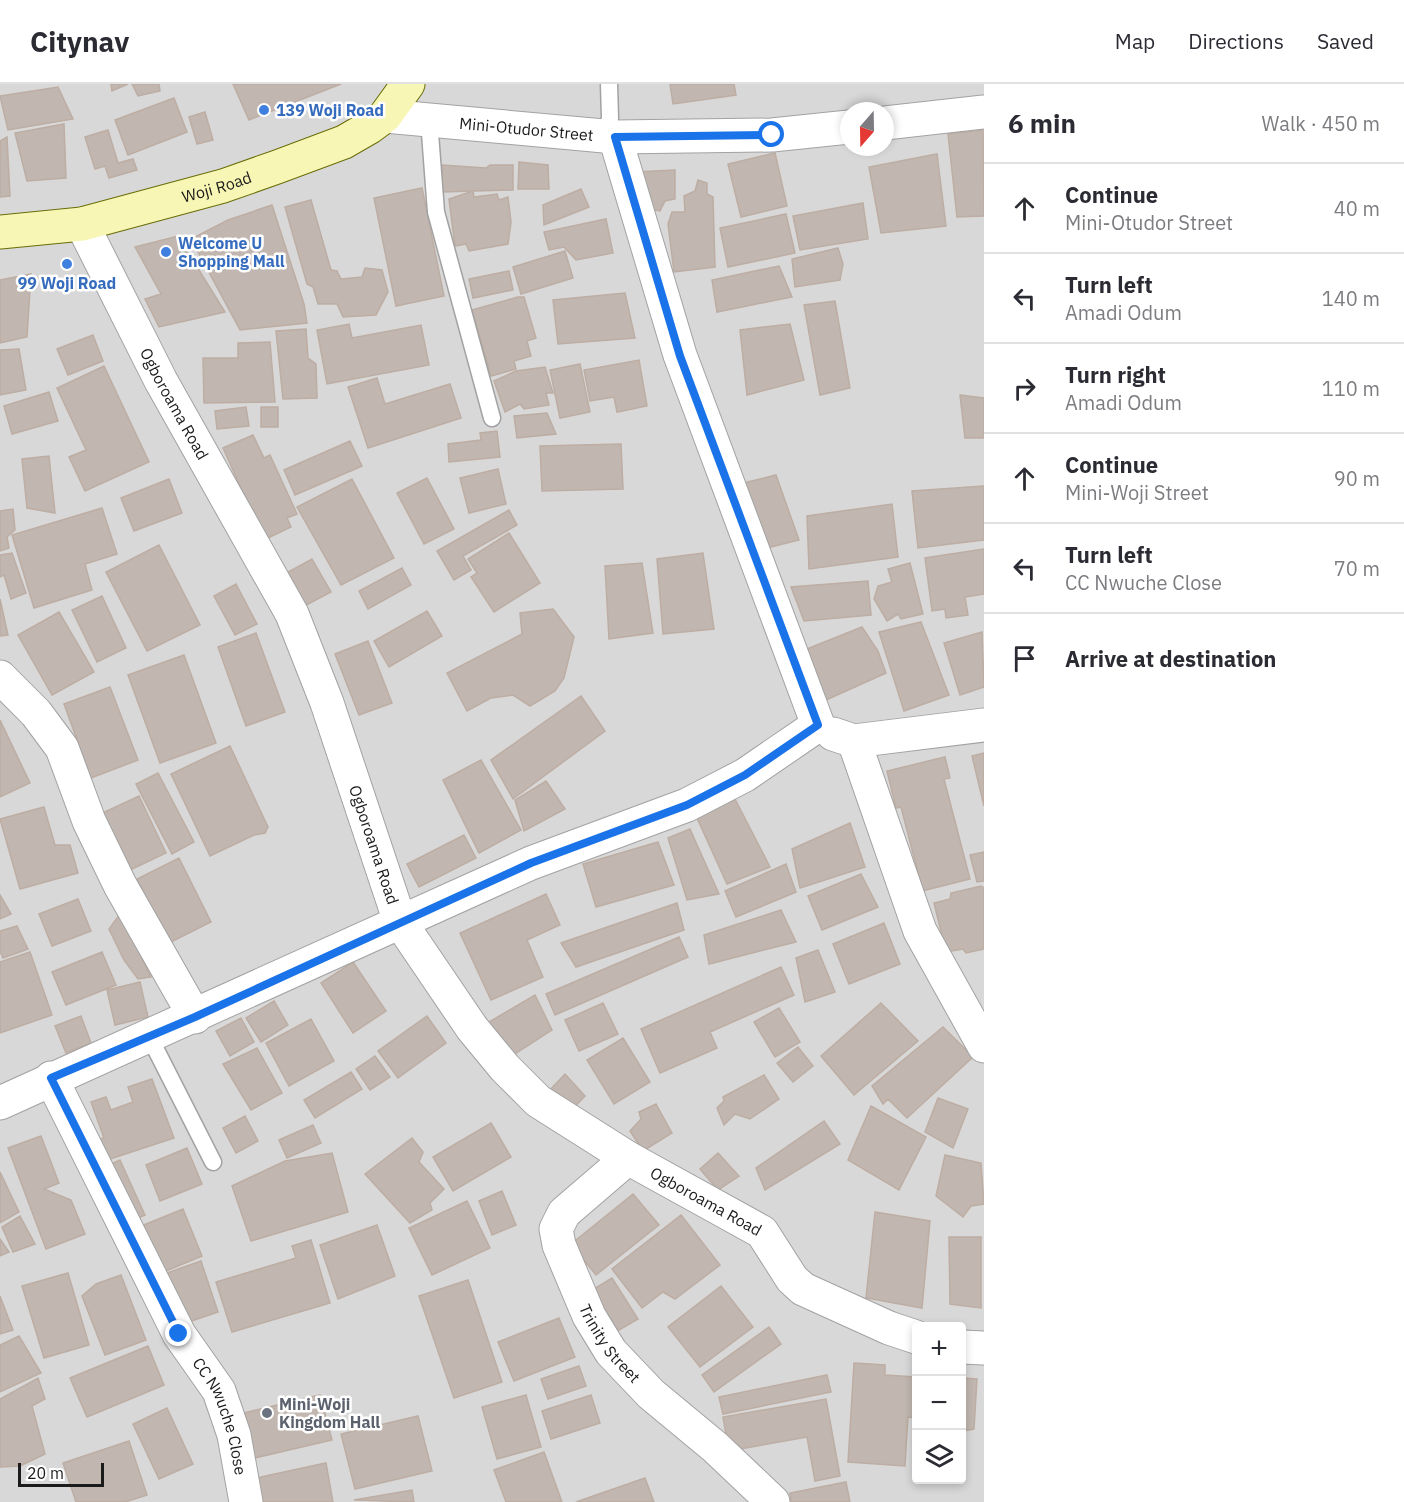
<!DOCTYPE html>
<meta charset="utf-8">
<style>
:root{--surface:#fff;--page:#f2f2f3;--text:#2b2b33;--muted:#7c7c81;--line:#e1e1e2}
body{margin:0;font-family:"IBM Plex Sans",sans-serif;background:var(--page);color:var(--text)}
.controls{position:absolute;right:18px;bottom:18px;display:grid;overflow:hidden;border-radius:6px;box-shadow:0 3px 9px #0003}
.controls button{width:54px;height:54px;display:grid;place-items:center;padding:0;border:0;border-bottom:2px solid var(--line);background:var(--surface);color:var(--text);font:30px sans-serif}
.compass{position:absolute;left:840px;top:18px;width:54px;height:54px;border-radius:50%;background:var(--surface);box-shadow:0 3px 9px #0003;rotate:200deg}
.scale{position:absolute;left:18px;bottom:15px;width:86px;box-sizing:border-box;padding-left:6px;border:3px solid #1b1b1b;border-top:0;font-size:16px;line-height:21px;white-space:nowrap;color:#1b1b1b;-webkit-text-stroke:4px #fff;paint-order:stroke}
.stop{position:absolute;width:18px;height:18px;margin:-14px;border:4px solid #1a73e8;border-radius:50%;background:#fff}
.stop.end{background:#1a73e8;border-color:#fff;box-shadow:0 2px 6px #0008}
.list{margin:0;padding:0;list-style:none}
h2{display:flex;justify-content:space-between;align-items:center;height:78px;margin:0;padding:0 24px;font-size:26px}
h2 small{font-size:20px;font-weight:400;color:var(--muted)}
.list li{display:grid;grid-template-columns:39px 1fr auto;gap:18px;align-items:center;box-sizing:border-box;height:90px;padding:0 24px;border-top:2px solid var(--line)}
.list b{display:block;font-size:22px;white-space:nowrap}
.list p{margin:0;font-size:20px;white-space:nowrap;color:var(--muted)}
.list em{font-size:20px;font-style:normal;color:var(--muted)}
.icon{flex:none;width:33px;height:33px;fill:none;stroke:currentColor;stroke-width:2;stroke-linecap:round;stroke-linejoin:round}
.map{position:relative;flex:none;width:984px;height:1418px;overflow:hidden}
header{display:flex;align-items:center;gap:36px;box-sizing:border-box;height:84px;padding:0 30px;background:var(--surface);border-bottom:2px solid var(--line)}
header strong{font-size:28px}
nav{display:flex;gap:33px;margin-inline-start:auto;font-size:21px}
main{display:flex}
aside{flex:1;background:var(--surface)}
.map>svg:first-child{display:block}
</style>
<header>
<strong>Citynav</strong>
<nav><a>Map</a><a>Directions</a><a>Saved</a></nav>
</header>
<main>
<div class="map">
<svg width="984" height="1418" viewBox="0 0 984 1418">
<rect width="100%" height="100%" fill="#ece8e0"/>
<path fill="#d9d8d8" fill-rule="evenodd" d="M0 0H984V1418H0ZM849 27H885V63H849ZM916 1242H962V1396H916Z"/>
<path fill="#c1b7b0" stroke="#bdada3" stroke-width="1.5" d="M111 0H128L112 7Z
M132 0H159L160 7 138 12Z
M233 0H341L249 36Z
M670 0H734L736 11 673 20Z
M58 3 73 35 8 46 0 12Z
M174 14 187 48 128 71 115 36Z
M205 28 213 56 197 60 189 33Z
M64 40 66 94 27 97 15 49Z
M108 46 118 79 133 75 137 86 109 94 105 82 95 85 85 53Z
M983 46 984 132 957 133 948 50Z
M7 53 10 112 0 113V57Z
M775 69 787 122 741 133 728 80Z
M937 70 946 142 881 149 869 83Z
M519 78 548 81 549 105H518Z
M442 81 486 84 490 81H513V106L442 108Z
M675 86V115L665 117 660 127 643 124 635 88Z
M698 96 707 99V110L713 113 715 183 674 188 668 140 672 128H685L684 112 695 107Z
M422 104 444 212 396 222 374 114Z
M581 105 589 123 544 141 543 121Z
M473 107 474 113 497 110 499 116 508 113 511 138 508 160 469 167 466 160 455 162 449 115Z
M311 116 331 186 337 187 341 195 362 193 365 184 382 186 388 208 376 231 343 233 337 220H318L313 203 307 200 285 123Z
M863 119 868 155 800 166 793 132Z
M272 121 304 220 307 239 240 246 191 155 228 136Z
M786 130 795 169 728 183 720 144Z
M606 135 613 169 576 176 564 163 549 166 544 148Z
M178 152 225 228 159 243 145 215 161 210 135 163Z
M838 164 843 180 840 196 795 203 792 175Z
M565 167 573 194 521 210 513 183Z
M779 182 792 213 717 228 712 196Z
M509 187 513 206 473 214 469 195Z
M31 190 27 253 0 259V196Z
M625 209 635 254 558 260 553 216Z
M518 213H524L536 254 527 257 531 272 514 277 516 285 491 292 472 226Z
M835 217 850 304 820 311 804 221Z
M349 240 352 254 421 241 429 281 327 300 317 246Z
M790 240 804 296 747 311 740 246Z
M306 245 308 274 316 280 317 314 283 315 276 247Z
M93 251 103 277 68 291 57 265Z
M270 258 275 318 204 319 203 274H238V259Z
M19 265 26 306 0 311V266Z
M639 276 647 322 617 328 614 313 590 317 584 286Z
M580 280 590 328 560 334 550 286Z
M104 282 149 378 85 407 69 373 86 366 57 304Z
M545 283 553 309H546L549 321 524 325 520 320 505 328 494 297 516 287Z
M377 294 385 320 450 300 461 334 368 364 348 303Z
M49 308 58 337 12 350 4 322Z
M960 311 984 314V354H965Z
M246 323 249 342 217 345 215 327Z
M261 323H278V343H261Z
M547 329 556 350 517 354 514 332Z
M497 347 500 373 449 378 448 360 481 356 480 349Z
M253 351 264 374 270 371 297 430 287 434 291 443 264 456 223 364Z
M350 357 362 382 295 411 284 386Z
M621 360 623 405 542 407 540 362Z
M49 372 55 429 27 424 22 375Z
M498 385 506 420 469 429 460 394Z
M776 391 799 456 759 466 739 400Z
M427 394 454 445 424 460 397 409Z
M169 395 182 429 134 447 121 414Z
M352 395 394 474 341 501 297 423Z
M984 402V456L918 464 912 407Z
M892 420 898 473 809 485 807 432Z
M102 424 117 470 85 480 92 506 34 524 12 451Z
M13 425 15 446 7 453 9 464 0 467V427Z
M509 426 517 441 463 472 471 486 454 496 437 467Z
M509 449 540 499 494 528 471 493 477 489 468 475Z
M159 461 200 541 147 567 106 488Z
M984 465V510L965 513 968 531 946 534 945 525 932 527 925 474Z
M12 469 26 509 11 515 4 491 0 493V471Z
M703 469 714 545 663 550 657 475Z
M312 475 331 508 297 526 279 493Z
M642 479 653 549 609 555 605 482Z
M910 479 923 530 901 535 898 530 887 537 874 515 878 502 892 498 888 485Z
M402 484 411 501 368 525 359 507Z
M868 497 871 531 804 537 791 503Z
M236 500 257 540 235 551 214 512Z
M102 512 126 564 97 578 72 526Z
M0 515 8 551 0 552Z
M553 525 574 553 564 594 555 607 530 622 513 611 491 614 467 627 447 589 522 550 520 529Z
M427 527 442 552 389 583 374 557Z
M59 528 94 588 52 611 18 551Z
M921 538 949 611 904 627 879 548Z
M862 543 878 567 886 589 826 616 802 567Z
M982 548 984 603 960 611 944 559Z
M256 549 285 628 246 642 218 563Z
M368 557 392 619 359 631 335 570Z
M184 571 216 659 160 679 128 591Z
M110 603 138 676 91 694 64 620Z
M581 612 605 647 513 715 491 676Z
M0 636 30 699 0 713Z
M230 662 268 743 265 749 254 751 210 772 171 690Z
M984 669V722L972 672Z
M945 673 950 694 944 695 970 795 918 808 914 793 918 789 901 723 896 724 887 687Z
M481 676 521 746 479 769 443 696Z
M158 689 194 758 172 770 136 700Z
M546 697 565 725 524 747 515 716Z
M139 712 166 769 126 788 98 731Z
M735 715 770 783 727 800 697 734Z
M44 723 55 761H70L78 789 20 805 0 735Z
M850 739 865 783 800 804 792 765Z
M690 745 719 810 687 816 668 754Z
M464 751 476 774 419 803 407 780Z
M658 758 674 801 596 823 583 780Z
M984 768V797L977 798 970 771Z
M179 774 211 838 169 859 137 795Z
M786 780 796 808 736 833 725 807Z
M861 790 878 823 822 846 808 812Z
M981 802 984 804V865L966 869 963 865 946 868 934 819 950 815 951 809Z
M546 810 560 841 527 856 543 893 491 916 460 849Z
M0 811 11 830 0 835Z
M78 815 91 847 52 862 39 830Z
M677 819 684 846 576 883 561 859Z
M781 826 796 858 709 880 704 851Z
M120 830 151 893 138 895 124 876 109 845Z
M884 839 900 880 849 900 833 860Z
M17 842 28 865 3 874 0 867V847Z
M679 853 688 873 555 931 546 910Z
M818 866 835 908 805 918 796 874Z
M30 868 52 931 0 949V878Z
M102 868 116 901 66 921 52 888Z
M353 878 386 927 353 949 321 899Z
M781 883 794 911 710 948 717 964 660 989 641 945Z
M140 898 148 933 115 941 107 906Z
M535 911 552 946 507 975 484 941Z
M274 917 288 941 261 958 246 934Z
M603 919 618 950 579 967 565 936Z
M881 919 918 957 854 1011 821 972Z
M779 924 800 958 775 973 754 938Z
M81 932 91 959 66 969 55 942Z
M427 932 446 959 398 994 378 967Z
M241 934 254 958 230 972 216 947Z
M311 935 334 977 289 1002 266 959Z
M943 943 973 973 907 1034 888 1015 883 1020 872 1002Z
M623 954 650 998 614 1020 587 976Z
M798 963 813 982 793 998 777 979Z
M257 964 282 1009 251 1026 223 980Z
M375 972 390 993 370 1006 356 985Z
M351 988 362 1005 315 1034 304 1016Z
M565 990 585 1012 567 1031 547 1009Z
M764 991 779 1015 750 1035 735 1030 724 1041 717 1024 724 1017 723 1013Z
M152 995 174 1054 101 1078 91 1057 104 1054 91 1018 106 1013 111 1026 133 1018 128 1003Z
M938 1014 968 1025 953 1064 925 1048Z
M656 1020 672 1049 643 1067 630 1047 641 1035 639 1028Z
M871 1022 926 1053 899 1106 848 1076Z
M245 1032 258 1057 236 1069 223 1044Z
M824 1037 840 1060 765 1106 756 1084Z
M491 1039 511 1073 453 1107 433 1073Z
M313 1041 321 1059 287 1074 279 1056Z
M41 1052 59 1099 44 1105 71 1116 85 1150 46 1165 8 1064Z
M412 1054 423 1068 419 1078 444 1105 430 1119 432 1126 410 1139 365 1090Z
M187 1064 202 1100 160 1117 146 1081Z
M332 1069 348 1128 251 1157 232 1102 285 1077Z
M718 1069 739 1092 718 1106 700 1085Z
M945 1071 981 1079 984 1120 971 1122 963 1133 936 1112Z
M120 1076 145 1131 126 1139 102 1084Z
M0 1088 19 1128 0 1139Z
M502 1107 516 1141 492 1151 479 1117Z
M633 1110 659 1141 596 1191 571 1160Z
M467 1117 490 1164 432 1191 409 1144Z
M183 1125 202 1172 149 1194 129 1147Z
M875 1128 930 1137 922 1224 866 1214Z
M681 1131 720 1181 675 1215 663 1208 642 1224 612 1185Z
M20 1132 35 1160 13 1168 2 1143Z
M377 1141 395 1192 338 1215 320 1161Z
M949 1153H981V1224L950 1220Z
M0 1155 9 1168 0 1172Z
M311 1156 330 1219 232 1248 216 1198 296 1174 292 1162Z
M201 1177 218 1228 168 1245 150 1195Z
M68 1189 89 1261 44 1274 22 1202Z
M121 1191 146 1256 105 1271 82 1212 96 1200Z
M612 1194 638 1235 614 1249 589 1208Z
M468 1196 502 1298 454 1314 419 1212Z
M721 1202 753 1243 700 1283 668 1243Z
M0 1212 13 1246 0 1250Z
M559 1234 575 1273 514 1297 498 1258Z
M769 1243 781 1260 714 1308 702 1291Z
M19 1252 41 1289 0 1308V1261Z
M148 1262 164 1301 87 1333 70 1294Z
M854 1279 885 1281V1291L916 1293V1334L908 1333 905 1382 848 1378Z
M579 1282 586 1302 548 1315 541 1295Z
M827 1291 831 1308 723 1330 719 1313Z
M38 1294 45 1315 32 1322 45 1370 20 1382 0 1383V1315Z
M962 1294 977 1295 974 1345 962 1347Z
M320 1311 332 1356 246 1376 235 1331Z
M526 1311 541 1363 497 1375 482 1323Z
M591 1311 600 1339 551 1355 542 1327Z
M826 1315 840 1392 815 1397 807 1353 729 1367 723 1333Z
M167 1324 193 1380 159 1395 133 1340Z
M418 1332 432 1387 355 1405 341 1350Z
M129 1357 147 1411 125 1418H76L63 1379Z
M544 1368 562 1418H506L494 1386Z
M326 1379 333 1418H255L252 1395Z
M645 1394 654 1418H576Z
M846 1398 850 1418H791L790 1409Z
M412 1406 414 1418 354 1416Z"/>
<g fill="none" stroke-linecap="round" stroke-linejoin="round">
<g stroke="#a2a2a2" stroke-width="19">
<path id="lane" d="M429 36 436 128 492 334
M606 52 610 34 609 0
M149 952 213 1078"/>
</g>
<g stroke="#a2a2a2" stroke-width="35">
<g id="street">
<path id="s1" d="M385 32 615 53 772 51 849 43"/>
<path d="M885 39 984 28"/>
<path d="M615 53 680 271 818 641"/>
<path id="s2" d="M82 140 161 297 292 530 327 619 400 838 472 944 505 984 538 1017 628 1074 762 1148 792 1195 803 1205 889 1244 916 1253"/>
<path d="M0 593 36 629 62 664 89 737 120 801 195 933"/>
<path d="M833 650 854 657 984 641"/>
<path d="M854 657 920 847 984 962"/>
<path id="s3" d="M51 994 179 1250 219 1307 234 1351 246 1418"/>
<path d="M0 1019 531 779 687 721 745 691 818 641"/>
<path id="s4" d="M628 1074 564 1129 556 1145 559 1161 589 1232 611 1268 651 1310 715 1363 773 1418"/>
<path d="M962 1263 984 1264"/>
</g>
</g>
<g stroke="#686d07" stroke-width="35">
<g id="secondary">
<path id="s5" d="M0 148 82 140 223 102 277 83 344 58 370 43 385 32 408 0"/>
</g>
</g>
<use href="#lane" stroke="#fff" stroke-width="16"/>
<use href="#street" stroke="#fff" stroke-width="33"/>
<use href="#secondary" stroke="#f7f6b4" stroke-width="33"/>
</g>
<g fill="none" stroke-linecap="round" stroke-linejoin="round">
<path stroke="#1a73e8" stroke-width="8" d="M179 1250 51 994 195 933 531 779 687 721 745 691 818 641 680 272 615 53 772 51"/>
</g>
<g fill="#3f7fe0" stroke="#fff" stroke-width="2">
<circle cx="264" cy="26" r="6"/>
<circle cx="166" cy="168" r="6"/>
<circle cx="67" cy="180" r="6"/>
</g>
<circle fill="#6b7280" stroke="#fff" stroke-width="2" cx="267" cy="1329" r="6"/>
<g text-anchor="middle" stroke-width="5" stroke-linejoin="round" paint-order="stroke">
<g font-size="16" font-weight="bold" fill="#366cbe" stroke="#fff" text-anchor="start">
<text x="276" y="32">139 Woji Road</text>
<text x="178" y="165">Welcome U<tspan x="178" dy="18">Shopping Mall</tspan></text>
<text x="67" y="205" text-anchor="middle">99 Woji Road</text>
</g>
<g font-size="16" fill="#1b1b1b" stroke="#fff">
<text dy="6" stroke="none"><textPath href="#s1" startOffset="142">Mini-Otudor Street</textPath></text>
<text dy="6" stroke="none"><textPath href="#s5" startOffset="222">Woji Road</textPath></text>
<text dy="6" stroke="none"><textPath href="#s2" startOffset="202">Ogboroama Road</textPath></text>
<text dy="6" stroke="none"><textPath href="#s2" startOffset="688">Ogboroama Road</textPath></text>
<text dy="6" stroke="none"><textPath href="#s2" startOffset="1192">Ogboroama Road</textPath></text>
<text dy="6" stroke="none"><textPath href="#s4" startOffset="230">Trinity Street</textPath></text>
<text dy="6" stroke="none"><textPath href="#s3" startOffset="380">CC Nwuche Close</textPath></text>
</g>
<g font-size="16" font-weight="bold" fill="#5b616d" stroke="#fff" text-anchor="start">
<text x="279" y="1326">Mini-Woji<tspan x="279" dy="18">Kingdom Hall</tspan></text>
</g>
</g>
</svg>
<div class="controls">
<button>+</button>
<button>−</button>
<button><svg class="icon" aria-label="layers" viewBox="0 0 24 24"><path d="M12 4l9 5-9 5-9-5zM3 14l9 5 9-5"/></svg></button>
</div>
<svg class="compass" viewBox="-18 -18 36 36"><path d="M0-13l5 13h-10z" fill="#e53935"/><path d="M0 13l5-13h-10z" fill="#7c7c81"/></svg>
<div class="scale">20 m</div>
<div class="stop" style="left:772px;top:51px"></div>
<div class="stop end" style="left:179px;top:1250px"></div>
</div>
<aside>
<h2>6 min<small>Walk · 450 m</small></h2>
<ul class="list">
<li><svg class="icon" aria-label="ahead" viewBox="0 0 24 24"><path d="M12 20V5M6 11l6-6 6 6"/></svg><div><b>Continue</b><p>Mini-Otudor Street</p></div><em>40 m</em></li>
<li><svg class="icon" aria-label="left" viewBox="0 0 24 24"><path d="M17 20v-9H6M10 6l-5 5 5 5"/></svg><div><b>Turn left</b><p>Amadi Odum</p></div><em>140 m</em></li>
<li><svg class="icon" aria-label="right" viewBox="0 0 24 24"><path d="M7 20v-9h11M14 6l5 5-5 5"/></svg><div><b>Turn right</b><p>Amadi Odum</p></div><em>110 m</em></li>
<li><svg class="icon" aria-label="ahead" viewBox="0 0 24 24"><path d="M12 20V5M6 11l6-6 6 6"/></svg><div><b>Continue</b><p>Mini-Woji Street</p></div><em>90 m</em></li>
<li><svg class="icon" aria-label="left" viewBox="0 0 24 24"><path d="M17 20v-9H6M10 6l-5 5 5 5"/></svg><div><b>Turn left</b><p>CC Nwuche Close</p></div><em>70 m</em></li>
<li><svg class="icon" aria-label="arrive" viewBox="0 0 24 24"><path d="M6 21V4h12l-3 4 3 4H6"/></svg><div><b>Arrive at destination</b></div></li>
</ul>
</aside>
</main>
